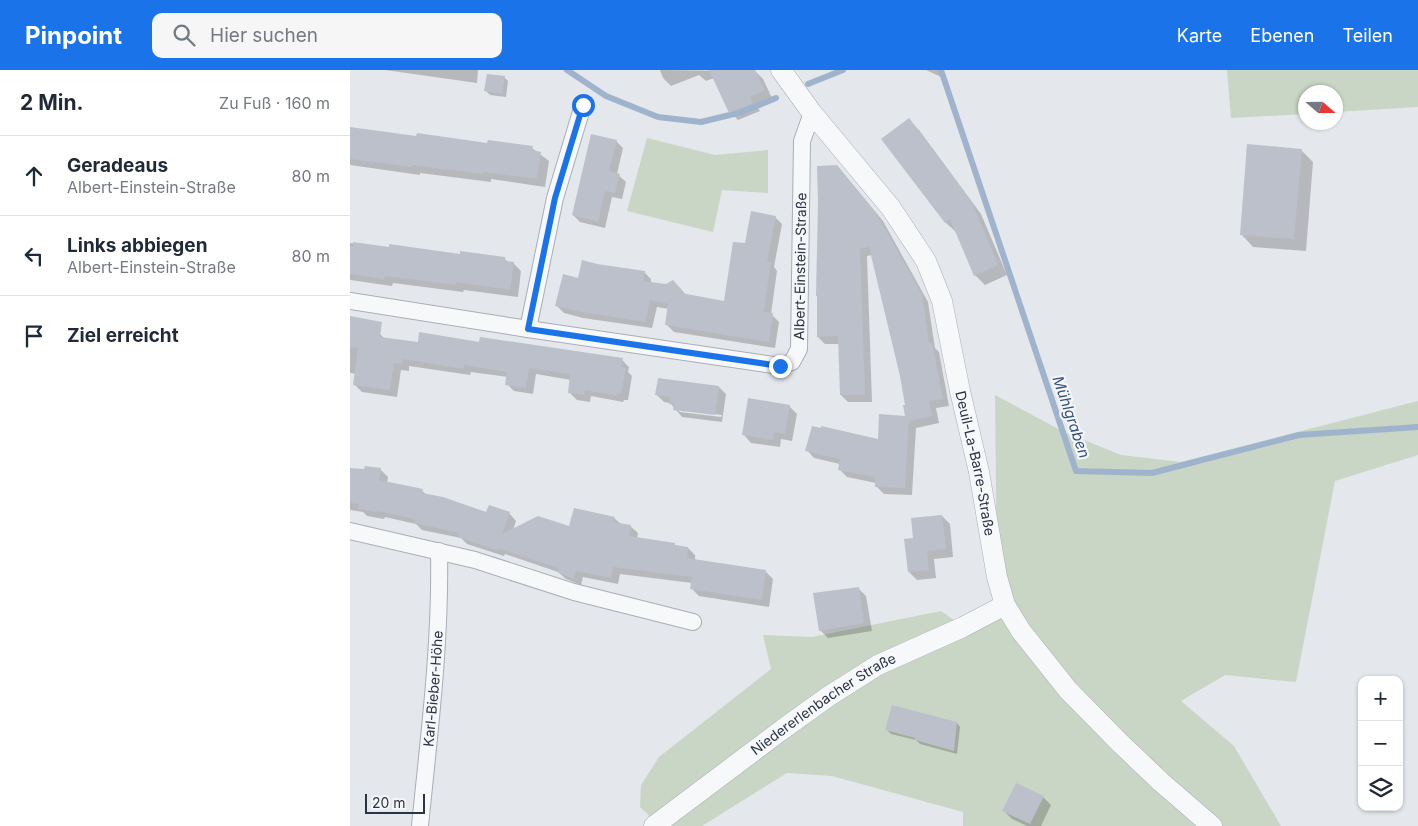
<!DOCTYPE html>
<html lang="de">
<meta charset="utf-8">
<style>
:root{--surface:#fff;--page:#f6f6f7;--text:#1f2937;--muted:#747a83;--line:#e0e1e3;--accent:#1a73e8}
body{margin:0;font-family:Inter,sans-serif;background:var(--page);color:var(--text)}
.controls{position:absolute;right:15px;bottom:15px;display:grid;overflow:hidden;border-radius:10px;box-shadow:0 1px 4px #0004}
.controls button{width:45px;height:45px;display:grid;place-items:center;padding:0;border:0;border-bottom:1px solid var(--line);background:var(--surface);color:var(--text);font:25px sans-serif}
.compass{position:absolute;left:948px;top:15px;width:45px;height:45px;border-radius:50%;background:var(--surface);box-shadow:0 1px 4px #0004;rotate:110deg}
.scale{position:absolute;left:15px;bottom:12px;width:60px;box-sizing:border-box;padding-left:5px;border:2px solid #2b3445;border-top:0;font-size:14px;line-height:18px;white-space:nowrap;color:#2b3445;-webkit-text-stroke:4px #f4f6f9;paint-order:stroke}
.stop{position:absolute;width:15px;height:15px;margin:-11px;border:4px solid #1a73e8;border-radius:50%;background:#fff}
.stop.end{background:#1a73e8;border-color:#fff;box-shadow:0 1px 5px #0008}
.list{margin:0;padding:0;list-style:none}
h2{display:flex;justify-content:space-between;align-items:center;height:65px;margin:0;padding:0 20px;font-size:21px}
h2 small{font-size:16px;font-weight:400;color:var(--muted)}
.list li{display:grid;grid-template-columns:32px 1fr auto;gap:15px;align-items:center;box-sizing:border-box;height:80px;padding:0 20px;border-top:1px solid var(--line)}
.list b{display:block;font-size:19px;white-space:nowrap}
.list p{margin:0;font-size:16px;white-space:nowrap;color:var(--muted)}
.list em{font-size:16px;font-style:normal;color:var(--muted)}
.icon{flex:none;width:28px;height:28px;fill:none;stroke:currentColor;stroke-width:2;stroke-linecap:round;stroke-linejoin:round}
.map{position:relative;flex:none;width:1068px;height:756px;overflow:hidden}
header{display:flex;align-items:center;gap:30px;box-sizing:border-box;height:70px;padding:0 25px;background:var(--accent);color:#fff}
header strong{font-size:24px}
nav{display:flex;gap:28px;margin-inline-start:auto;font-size:18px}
.search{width:350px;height:45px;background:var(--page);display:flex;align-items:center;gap:12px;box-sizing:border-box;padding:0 18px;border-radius:10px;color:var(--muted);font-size:19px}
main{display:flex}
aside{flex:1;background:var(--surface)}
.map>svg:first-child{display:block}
</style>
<header>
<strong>Pinpoint</strong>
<div class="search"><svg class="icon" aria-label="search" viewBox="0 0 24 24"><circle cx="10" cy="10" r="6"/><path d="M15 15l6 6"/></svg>Hier suchen</div>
<nav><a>Karte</a><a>Ebenen</a><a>Teilen</a></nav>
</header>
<main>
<aside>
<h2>2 Min.<small>Zu Fuß · 160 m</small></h2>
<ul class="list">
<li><svg class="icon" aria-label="ahead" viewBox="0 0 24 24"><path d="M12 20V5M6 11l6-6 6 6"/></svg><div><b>Geradeaus</b><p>Albert-Einstein-Straße</p></div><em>80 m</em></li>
<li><svg class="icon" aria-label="left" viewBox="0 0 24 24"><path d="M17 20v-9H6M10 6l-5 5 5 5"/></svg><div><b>Links abbiegen</b><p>Albert-Einstein-Straße</p></div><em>80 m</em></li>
<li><svg class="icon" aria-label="arrive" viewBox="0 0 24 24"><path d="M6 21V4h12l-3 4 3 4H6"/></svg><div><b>Ziel erreicht</b></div></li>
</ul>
</aside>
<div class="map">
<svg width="1068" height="756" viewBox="0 0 1068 756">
<rect width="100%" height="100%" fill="#e4e7ec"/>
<path fill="#c9d6c5" d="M877 0H1068V37L986 42V22H956L955 44 881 48Z
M297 68 365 85 418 80V123L372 120 363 162 277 141Z
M645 325 714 362 771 385 831 392 1068 331V385L985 411 946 612 875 605 831 631 884 676 931 756H613V742L482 706 437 703 352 756H304L307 753 290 737 291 715 309 687 421 599 413 565 462 567 591 541 614 557 655 535 647 507Z"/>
<path fill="#0003" fill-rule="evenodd" d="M35 0H128L127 13Z
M310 0 405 1 413 9 422 28 407 36 410 41 388 50 380 42 364 8 356 11 349 5 321 16 313 8Z
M576 0H594L591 7Z
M154 7 158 11 156 27 140 25 136 21Z
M559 50 569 60 631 144 657 205 635 215 625 205 606 162 596 153Z
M0 59 138 75 182 78 199 91 195 117 141 109V112L70 103V105L0 95Z
M266 71 273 78 267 104 276 112 272 129 262 127 255 158 230 152 223 145Z
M951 80 963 92 956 181 903 177 891 164Z
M494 104 533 151 578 232 585 278 589 282 599 336 586 338 589 353 566 358 562 425 534 424 526 416V413L497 407 489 399 490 394 464 388 457 380 529 371 556 348V336L551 306 522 185 517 186 522 332H498L491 325 489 274H475L468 267Z
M425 147 432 154 424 197 427 201 421 244 429 252 425 278 324 262 317 255 319 239 307 237 302 258 233 248 214 243 207 236 229 209 294 202 301 209V213L330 218 336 225 375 232 396 175Z
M0 173 40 179 154 188 159 193H163L171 201 168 227 114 220 113 222 43 213 42 216 0 210Z
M0 260 30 264 35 269 69 274 130 273 272 290 279 297 278 302 282 306 278 330H274L273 332 241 326 240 332 227 330 219 322 221 310 186 304 183 324 164 321 157 314 158 307 121 302 120 305 59 296V301L51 300 47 327 12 322 5 315 6 304 0 303Z
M369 317 376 324 372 352 332 347 320 333 314 332 307 325ZM327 339 372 345 371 347 330 342Z
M439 336 447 344 442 371 431 369 430 377 401 373 394 365Z
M0 399 31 400 38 407 37 413 72 421 77 425 137 443H159L166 451 163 460 220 458 264 448 271 454 280 456 288 463 287 469 324 474 327 476 338 478 345 485V490L415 501 423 509 419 537 349 526 341 518 342 513 270 504 268 514 233 507 231 515 216 509 208 502 155 484 154 486 117 474 111 468 72 460 66 454 35 447 34 449 17 446 13 442 0 440Z
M592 446 600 454 603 487 584 489 586 508 567 510 559 502 556 470 565 469Z
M508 518 516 526 522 561 478 568 470 560Z
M607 653 610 657 607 684 570 674 566 670 541 664 537 660Z
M693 727 701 735 691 756H677L662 749 654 741Z"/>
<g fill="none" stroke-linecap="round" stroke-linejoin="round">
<path stroke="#9fb4cc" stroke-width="6" d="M217 0 256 26 308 47 351 52 392 42 426 28
M591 0 726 401 802 403 949 365 1068 357
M458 14 493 0"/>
</g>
<path fill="#bbc0ca" d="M359 0H405L415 20 400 27 403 33 379 43Z
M137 4 155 6 152 24 134 21Z
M559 48 622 132 648 195 624 206 600 149 595 153 531 69Z
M0 57 66 66 67 63 137 73 138 70 183 76 182 80 191 82 187 109 133 102V104L62 95V97L0 89Z
M241 64 267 70 259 101 270 104 265 123 255 121 248 152 222 145Z
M897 74 952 79 944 169 890 165Z
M487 95 526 143 572 224 579 273H582L593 329 579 331 582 346 559 351 555 418 525 417V407L488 400 490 389 455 381 462 356 471 358V356L528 369 529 344 555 346 553 335H555L550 306 519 177 510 179 515 325H490L488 266 467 267V226H466L468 131 467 96Z
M401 141 426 146 417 192H421L414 242 423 243 419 272 315 255 318 234 300 230 295 252 226 241 205 236 213 204 228 208 232 190 247 194 295 201 293 211 316 214 323 210 331 219V223L374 231 383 172 395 173Z
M3 172 39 177V174L110 184V181L155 187V191L164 192 160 220 106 212V215L35 206 34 209 0 204V176H3Z
M0 246 32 252 30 267 68 272 69 262 129 272 130 267 273 288 271 297 276 298 271 324 267 323V326L235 320 234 325 218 323 220 304 179 298 176 318 155 315 157 302 114 295V299L53 289 52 294 44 293 40 320 3 315 8 278 0 277Z
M308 308 369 316 365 345 323 340 324 334H319L320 327 305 325Z
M398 328 440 335 435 364 424 362 423 370 392 365Z
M15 396 31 398 29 410 73 419 72 423 93 427 136 442 139 435 160 442 152 464 188 446 219 456 224 438 265 447 264 452 281 455 279 466 325 473V475L338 477 337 488 416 500 412 530 340 519 342 507 263 497 261 508 226 501 224 509 207 502 208 498 148 478 147 480 108 467 109 463 64 453 65 449 27 441V442L8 439 9 434 0 433V398L14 399Z
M592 445 596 479 577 481 579 500 558 502 554 469 563 468 561 448Z
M509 517 514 553 469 561 463 523Z
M542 635 607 652 604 681 565 670V668L535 660Z
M666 713 694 726 680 754 652 741Z"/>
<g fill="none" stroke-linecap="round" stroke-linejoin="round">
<g stroke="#a9aeb7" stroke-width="18">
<g id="minor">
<path id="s1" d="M0 231 178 259 430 296 442 292 449 279 452 71 462 43"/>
<path d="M178 259 205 128 233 35"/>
<path d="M0 461 125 490 224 522 343 552"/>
<path id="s2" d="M70 756C79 665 91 573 89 481"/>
</g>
</g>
<g stroke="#a9aeb7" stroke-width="21">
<g id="tertiary">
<path id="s3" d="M431 0 462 43 541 138 576 191 592 231 610 321 629 402 647 507 655 535 671 561 718 620 769 672 811 712 862 756"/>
<path id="s4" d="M304 756 433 659 479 626 528 595 613 557 655 535"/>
</g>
</g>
<use href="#minor" stroke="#f7f8fa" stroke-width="16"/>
<use href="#tertiary" stroke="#f7f8fa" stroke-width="20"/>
</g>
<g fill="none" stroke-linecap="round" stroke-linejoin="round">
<path stroke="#1a73e8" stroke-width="6" d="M233 35 205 128 178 259 430 296"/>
</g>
<g text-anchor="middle" stroke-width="4.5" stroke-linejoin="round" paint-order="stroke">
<g font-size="14" fill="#2b3445" stroke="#f4f6f9">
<text dy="5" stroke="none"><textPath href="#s1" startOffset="545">Albert-Einstein-Straße</textPath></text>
<text dy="5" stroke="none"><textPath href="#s3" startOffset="449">Deuil-La-Barre-Straße</textPath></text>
<text dy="5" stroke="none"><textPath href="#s2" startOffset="138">Karl-Bieber-Höhe</textPath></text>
<text dy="5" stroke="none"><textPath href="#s4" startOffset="209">Niedererlenbacher Straße</textPath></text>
</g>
<g font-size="15" font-style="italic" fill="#34527a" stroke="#f4f6f9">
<text transform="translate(721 347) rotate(71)" y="5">Mühlgraben</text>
</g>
</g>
</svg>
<div class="controls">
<button>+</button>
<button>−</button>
<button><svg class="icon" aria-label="layers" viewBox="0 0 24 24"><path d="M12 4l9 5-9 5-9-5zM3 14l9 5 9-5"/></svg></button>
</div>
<svg class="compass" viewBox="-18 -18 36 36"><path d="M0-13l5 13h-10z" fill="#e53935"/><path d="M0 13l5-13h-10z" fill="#747a83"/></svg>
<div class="scale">20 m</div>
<div class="stop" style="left:233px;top:35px"></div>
<div class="stop end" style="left:430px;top:296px"></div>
</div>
</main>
